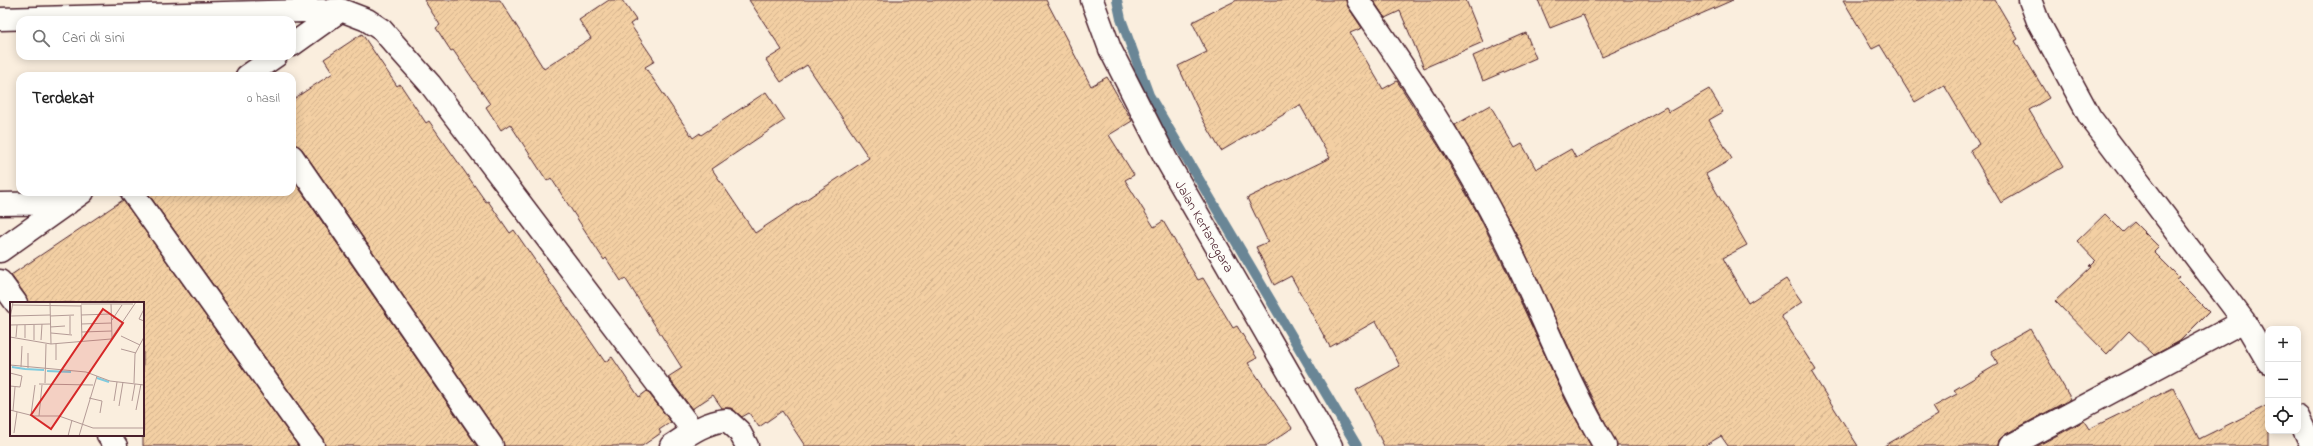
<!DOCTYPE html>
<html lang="id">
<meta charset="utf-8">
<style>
:root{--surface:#fff;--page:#f2f2f2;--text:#222;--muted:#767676;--line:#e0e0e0}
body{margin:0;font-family:"Indie Flower",sans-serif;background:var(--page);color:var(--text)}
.controls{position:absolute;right:12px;bottom:12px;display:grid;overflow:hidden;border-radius:8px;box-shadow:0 2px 10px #0003}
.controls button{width:36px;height:36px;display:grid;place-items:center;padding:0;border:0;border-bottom:1px solid var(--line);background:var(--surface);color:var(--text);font:20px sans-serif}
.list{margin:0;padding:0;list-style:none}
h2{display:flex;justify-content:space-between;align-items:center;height:52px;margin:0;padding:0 16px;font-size:17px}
h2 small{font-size:13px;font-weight:400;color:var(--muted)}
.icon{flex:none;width:22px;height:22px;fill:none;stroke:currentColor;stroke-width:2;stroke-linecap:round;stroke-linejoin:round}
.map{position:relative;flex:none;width:2313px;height:446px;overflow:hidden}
.search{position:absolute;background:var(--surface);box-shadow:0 2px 10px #0003;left:16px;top:16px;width:280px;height:44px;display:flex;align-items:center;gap:10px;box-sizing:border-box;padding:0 14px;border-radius:12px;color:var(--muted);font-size:15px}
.panel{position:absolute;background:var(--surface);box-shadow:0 2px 10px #0003;left:16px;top:72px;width:280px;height:124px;border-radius:12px}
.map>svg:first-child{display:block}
</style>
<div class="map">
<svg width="2313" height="446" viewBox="0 0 2313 446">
<defs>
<pattern id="building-hatch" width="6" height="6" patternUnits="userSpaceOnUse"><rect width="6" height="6" fill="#f3cfa3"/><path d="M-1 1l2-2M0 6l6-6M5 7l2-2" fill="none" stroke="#d2b18c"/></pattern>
</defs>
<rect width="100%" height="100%" fill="#faeede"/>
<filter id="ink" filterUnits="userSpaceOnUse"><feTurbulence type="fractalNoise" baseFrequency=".025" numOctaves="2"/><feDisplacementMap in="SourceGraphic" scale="8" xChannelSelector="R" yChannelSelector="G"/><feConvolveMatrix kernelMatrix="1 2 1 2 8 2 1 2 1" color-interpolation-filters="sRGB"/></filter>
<g filter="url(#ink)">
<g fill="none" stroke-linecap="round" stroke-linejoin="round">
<path stroke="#6a8696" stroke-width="10" d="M1117 0 1121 19 1149 95 1357 446"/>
</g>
<path fill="url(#building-hatch)" stroke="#4a1f2b" d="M424 0H500L544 69 591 38 579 20 609 0H622L636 20 630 24 655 61 645 67 693 138 700 133 701 135 766 92 785 120 712 169 755 233 869 158 807 65 781 82 766 60 782 50 749 0H1046L1091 86 1107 77 1132 121 1109 135 1134 175 1125 180 1154 227 1163 221 1198 280 1203 278 1233 328 1237 326 1257 358 1248 363 1292 428 1266 446H805L782 411 759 427 749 413 742 417 731 408H722L713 395 692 409 668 377 682 368 625 278 621 281 606 258 604 260 551 178 547 181 510 124 501 130 486 107 490 104 453 50 451 51 436 28 440 25Z
M1237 0H1346L1348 7 1362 28 1350 33 1383 89 1397 81 1443 153 1478 214 1506 270 1566 401 1591 446H1384L1356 390 1400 366 1376 321 1330 347 1291 276 1274 285 1256 247 1268 242 1247 198 1330 158 1300 105 1221 151 1203 120 1178 66 1207 52 1192 22Z
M1373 0H1466L1483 42 1424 68 1400 11 1385 18Z
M1538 0H1733L1602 57 1583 15 1550 28Z
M1843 0H1995L2018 39 2015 41 2049 98 2029 110 2063 167 2001 203 1970 150 1979 144 1944 85 1915 102 1880 45 1872 49Z
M1526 33 1536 58 1483 81 1473 56Z
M362 34 397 86 400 84 426 123 429 121 486 202 488 201 510 233 514 230 605 362 612 357 639 397 647 391 671 422 659 430 661 433 642 446H504L502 439 302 149 292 144V100L333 73 324 59Z
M1709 89 1723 112 1709 120 1732 159 1706 174 1747 245 1723 258 1748 303 1786 279 1802 302 1781 316 1816 370 1812 373 1858 446H1728L1721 436 1704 446H1617L1576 364 1516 233 1455 125 1490 105 1515 148 1522 144 1536 169 1571 149 1576 158 1666 107 1669 112Z
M292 178 477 446H325L323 439 147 192H292Z
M123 200 298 446H143V303H28L26 296 11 275Z
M2105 214 2123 232 2134 222 2159 247 2154 252 2179 277 2176 279 2209 312 2180 341 2154 355 2129 331 2107 354 2055 301 2091 267 2089 266 2095 260 2077 241Z
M2030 329 2071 399 2004 435 1999 440 1998 446H1884L1938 415 1933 407 1957 394 1954 390 1998 364 1991 351Z
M2173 388 2199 439 2268 405V446H2037L2084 421 2089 429Z"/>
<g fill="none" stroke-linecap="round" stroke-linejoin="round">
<g stroke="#4a1f2b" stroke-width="25">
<path id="minor" d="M1092 0 1110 49 1166 159 1331 446
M1358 0C1411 77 1463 155 1505 239 1540 307 1565 380 1605 446
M2030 0 2038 21 2090 117 2244 321 2268 362
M0 19 341 10 367 20 382 30 430 84 693 431
M292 45 341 10
M247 76 276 56
M292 156 492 446
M132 192 313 446
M0 204 68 203
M0 251 83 192
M0 281 16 303
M2298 417 2312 446
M108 435 116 446
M671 446C689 434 705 422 727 420L739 431 747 446
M2010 446 2244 321"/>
</g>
<use href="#minor" stroke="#fdfcf7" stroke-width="22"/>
</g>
</g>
<g text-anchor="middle" stroke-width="3" stroke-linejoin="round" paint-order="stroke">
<g font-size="14" fill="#4a1f2b" stroke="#fdfcf7">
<text transform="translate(1205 226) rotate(60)" y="5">Jalan Kertanegara</text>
</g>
</g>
<g transform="translate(10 302)">
<rect width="134" height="134" fill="#faeede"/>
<path fill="none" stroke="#7fcbde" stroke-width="2" d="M2 65 15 67M15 67 34 68M37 69 61 70M87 76 99 80"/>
<path fill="none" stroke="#b49b96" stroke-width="1" d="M71 2H123M101 2 102 36M3 3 71 4M71 3 72 39M134 7 129 17 134 19M71 13 101 12M1 14 40 13M40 14 64 13M60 14V32M0 17 3 0M102 18 112 3M71 22 102 21M0 23 40 22M15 23V36M24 23V38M40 25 55 24M72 30 102 29M41 31 62 33M111 34 130 43M0 35 41 42 40 0M6 35 7 23M31 38 32 22M41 42 101 37 126 0M111 47 126 51M18 51V66M46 58V42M0 63 76 70 100 79 134 83M11 65 12 44M0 71 12 74 10 85 0 84M35 81 36 42M124 81 125 52 134 35M29 82 83 83M79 96 92 99 90 111M104 99 107 80M122 99 125 82M109 104 113 80M0 108 24 114H49L83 126H134M126 108 131 82M3 109 5 85M21 113 25 83M29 114 32 83M4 131 7 110M58 134 62 118M69 134 87 74"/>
<path fill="#d62828" fill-opacity="0.15" stroke="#d62828" stroke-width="2" d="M93 7 113 21 41 127 21 113Z"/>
<rect width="134" height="134" fill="none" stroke="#4a1f2b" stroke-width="2"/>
</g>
</svg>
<div class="controls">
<button>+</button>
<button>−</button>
<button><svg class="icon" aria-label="locate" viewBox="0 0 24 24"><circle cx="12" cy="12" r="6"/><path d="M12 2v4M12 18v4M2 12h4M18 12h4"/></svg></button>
</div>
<div class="search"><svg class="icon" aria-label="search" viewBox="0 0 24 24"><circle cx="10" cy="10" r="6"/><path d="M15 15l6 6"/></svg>Cari di sini</div>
<section class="panel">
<h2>Terdekat<small>0 hasil</small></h2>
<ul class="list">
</ul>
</section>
</div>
